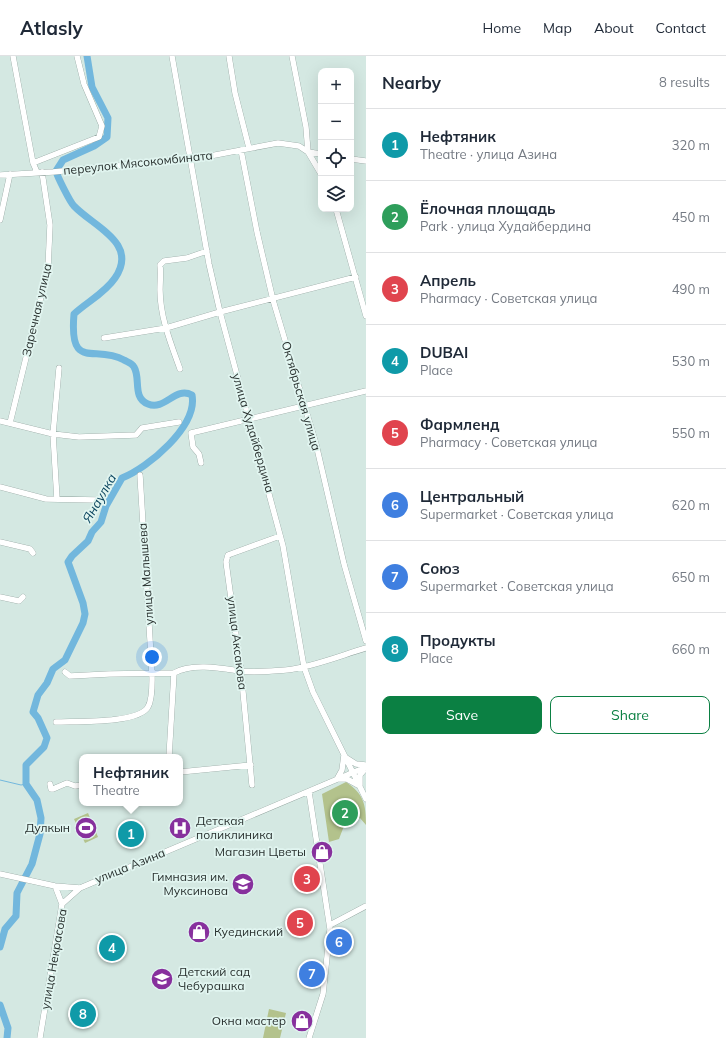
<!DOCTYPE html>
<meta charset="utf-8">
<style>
:root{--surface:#fff;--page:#f2f2f3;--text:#1f2937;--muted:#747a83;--line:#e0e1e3;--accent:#0b8043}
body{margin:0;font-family:Mulish,sans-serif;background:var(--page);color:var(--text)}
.controls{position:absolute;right:12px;top:12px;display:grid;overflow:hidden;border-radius:8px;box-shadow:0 4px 16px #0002}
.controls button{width:36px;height:36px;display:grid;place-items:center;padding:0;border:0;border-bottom:1px solid var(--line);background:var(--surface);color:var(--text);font:20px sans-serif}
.you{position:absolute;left:152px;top:601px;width:14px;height:14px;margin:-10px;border:3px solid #fff;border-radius:50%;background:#1a73e8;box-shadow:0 0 0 6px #1a73e833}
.badge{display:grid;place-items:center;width:26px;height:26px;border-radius:50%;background:var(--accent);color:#fff;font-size:13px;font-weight:700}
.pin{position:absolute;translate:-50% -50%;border:2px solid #fff;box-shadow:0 1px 4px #0006}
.popup{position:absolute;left:79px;top:698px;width:104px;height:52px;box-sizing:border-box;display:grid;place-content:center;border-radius:8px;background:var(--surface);filter:drop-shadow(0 1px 3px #0005);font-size:13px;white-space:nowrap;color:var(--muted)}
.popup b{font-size:15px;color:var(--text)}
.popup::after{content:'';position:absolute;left:50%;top:100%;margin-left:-8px;border:8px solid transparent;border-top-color:var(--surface)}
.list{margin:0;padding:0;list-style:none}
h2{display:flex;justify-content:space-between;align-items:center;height:52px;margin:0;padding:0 16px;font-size:17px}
h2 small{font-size:13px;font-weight:400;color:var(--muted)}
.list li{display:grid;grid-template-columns:26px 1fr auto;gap:12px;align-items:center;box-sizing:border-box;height:72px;padding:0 16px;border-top:1px solid var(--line)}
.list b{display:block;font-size:15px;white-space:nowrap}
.list p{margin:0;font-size:13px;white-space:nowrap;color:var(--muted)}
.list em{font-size:13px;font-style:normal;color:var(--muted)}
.actions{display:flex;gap:8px;padding:12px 16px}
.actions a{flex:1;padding:9px 0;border:1px solid var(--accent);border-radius:8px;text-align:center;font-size:14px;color:var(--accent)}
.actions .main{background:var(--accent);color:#fff}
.icon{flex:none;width:22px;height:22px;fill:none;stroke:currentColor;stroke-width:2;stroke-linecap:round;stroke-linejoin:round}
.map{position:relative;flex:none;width:366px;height:982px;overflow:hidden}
header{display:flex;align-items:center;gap:24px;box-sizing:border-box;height:56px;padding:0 20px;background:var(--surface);border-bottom:1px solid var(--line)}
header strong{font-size:19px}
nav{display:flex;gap:22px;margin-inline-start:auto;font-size:14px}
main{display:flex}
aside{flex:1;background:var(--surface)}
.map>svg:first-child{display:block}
</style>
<header>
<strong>Atlasly</strong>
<nav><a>Home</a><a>Map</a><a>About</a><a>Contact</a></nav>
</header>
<main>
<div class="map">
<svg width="366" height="982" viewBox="0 0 366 982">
<rect width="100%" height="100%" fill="#d4e8e2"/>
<path fill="#b3c28c" d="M346 726C364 738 366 749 366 769L360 762 344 770 339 783 329 786 322 738Z
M88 757 98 781 85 787 74 763Z
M269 953 286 957 280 982H263Z"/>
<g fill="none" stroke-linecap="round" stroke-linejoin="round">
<path stroke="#72b7dd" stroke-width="1" d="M0 724 21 729 26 728"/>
<path stroke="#72b7dd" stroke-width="7" d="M0 891 5 873 16 860 17 837 32 808 40 778 41 762 37 744 26 728V709L44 691 47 682 38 662 33 656 38 639 47 627 53 613 65 604 83 567 85 558 83 547 68 506 72 500 88 485 92 476 101 466 106 450 122 422C148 412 198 370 192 339 175 330 165 355 148 348 132 342 141 322 134 311 132 307 127 306 124 304 94 288 69 316 74 258 87 246 105 237 115 222 139 187 94 171 74 150 70 146 57 120 56 115L63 104 94 90 107 81 108 62 92 31 87 0
M0 949 8 972 7 982"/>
<g stroke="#879994" stroke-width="6">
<path id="minor" d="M13 0 33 107
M172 0 209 208 220 256 283 490 304 611 313 636 366 743
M229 0 235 37 249 92
M292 0 306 71 308 96 321 118
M241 94 257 176 273 244 316 388 344 508 366 585
M351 103 366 105
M37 116 33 107 99 81 102 70 84 28 77 0
M0 119 53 116 191 102 194 103 278 87 299 90 308 96 321 98
M336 153 366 260
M0 164 10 118
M104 282 166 272 220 256 356 221
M180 313C171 288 160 261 160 234 160 225 161 217 160 209L164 205 187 202 207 195
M0 365 53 378 79 381 136 379 142 372 179 366
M10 367 48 212 50 169 42 116
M201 407 199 398 193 391 191 377 366 335
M0 431 46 443 97 444
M57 443 53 378 59 312
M0 486 30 493 33 497
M0 541 19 545 23 541
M65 616 70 620 109 618 174 617C192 607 220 612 240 615 255 617 272 615 286 614 310 612 342 599 366 592
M56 666C75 665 138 668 148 651 153 642 152 627 152 617L140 419
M344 699 342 714 337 723H347L358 729
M169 701 174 617
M345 701 356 708 366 709
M180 716 251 709
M50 728 51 733H53L67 727 75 730 82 729
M252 729 241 615 226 506 228 499 280 480
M360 729V719L366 712
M0 818 55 830 80 832 366 711
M55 830 62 848
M330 869 366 850
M40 982 62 848 80 832
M309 982 323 938 330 873 309 736"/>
</g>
<use href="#minor" stroke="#fff" stroke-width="5.5"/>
</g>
<defs>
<g id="stadium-disc" transform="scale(1.15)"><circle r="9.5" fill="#87309d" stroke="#e1f5f0"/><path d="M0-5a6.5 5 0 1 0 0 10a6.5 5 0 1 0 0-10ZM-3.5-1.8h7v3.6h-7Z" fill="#fff"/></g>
<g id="hospital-disc" transform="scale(1.15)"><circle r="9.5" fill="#87309d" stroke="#e1f5f0"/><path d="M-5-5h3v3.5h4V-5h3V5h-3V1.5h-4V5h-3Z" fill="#fff"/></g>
<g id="shop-disc" transform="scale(1.15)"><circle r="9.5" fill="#87309d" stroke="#e1f5f0"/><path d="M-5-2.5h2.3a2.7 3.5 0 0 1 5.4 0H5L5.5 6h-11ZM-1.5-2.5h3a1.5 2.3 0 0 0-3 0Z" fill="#fff"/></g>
<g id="school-disc" transform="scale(1.15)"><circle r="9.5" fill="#87309d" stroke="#e1f5f0"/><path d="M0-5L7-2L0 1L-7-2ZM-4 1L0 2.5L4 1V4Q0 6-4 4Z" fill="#fff"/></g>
</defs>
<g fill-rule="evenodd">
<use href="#stadium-disc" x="86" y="772"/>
<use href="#hospital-disc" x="180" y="772"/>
<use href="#shop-disc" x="322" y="796"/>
<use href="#school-disc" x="243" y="828"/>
<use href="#shop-disc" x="199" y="876"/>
<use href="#school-disc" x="162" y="923"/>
<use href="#shop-disc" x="302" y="965"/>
</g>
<g text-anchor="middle" stroke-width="3.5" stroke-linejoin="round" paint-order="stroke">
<g font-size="12" fill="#29312f" stroke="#e1f5f0">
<text transform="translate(138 107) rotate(-6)" y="4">переулок Мясокомбината</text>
<text transform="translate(37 254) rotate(-77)" y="4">Заречная улица</text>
<text transform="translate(301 340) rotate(74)" y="4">Октябрьская улица</text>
<text transform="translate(253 377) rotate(74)" y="4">улица Худайбердина</text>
<text transform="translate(146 518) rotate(-94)" y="4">улица Малышева</text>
<text transform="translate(237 587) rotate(83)" y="4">улица Аксакова</text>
<text transform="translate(130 810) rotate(-22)" y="4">улица Азина</text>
<text transform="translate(54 903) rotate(-80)" y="4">улица Некрасова</text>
</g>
<g font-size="12" fill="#29312f" stroke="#e1f5f0" text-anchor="end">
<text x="196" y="769" text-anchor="start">Детская<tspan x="196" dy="14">поликлиника</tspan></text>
<text x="70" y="776">Дулкын</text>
<text x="306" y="800">Магазин Цветы</text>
<text x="228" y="825">Гимназия им.<tspan x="228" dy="14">Муксинова</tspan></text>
<text x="214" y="880" text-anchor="start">Куединский</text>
<text x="178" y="920" text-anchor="start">Детский сад<tspan x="178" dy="14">Чебурашка</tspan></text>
<text x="286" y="969">Окна мастер</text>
</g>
<g font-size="13" font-style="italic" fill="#0c455f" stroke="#e1f5f0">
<text transform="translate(99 442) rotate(-60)" y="5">Янаулка</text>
</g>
</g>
</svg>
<div class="controls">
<button>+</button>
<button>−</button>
<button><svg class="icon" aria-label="locate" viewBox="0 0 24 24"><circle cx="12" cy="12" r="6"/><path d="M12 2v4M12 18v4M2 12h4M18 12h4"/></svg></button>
<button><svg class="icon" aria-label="layers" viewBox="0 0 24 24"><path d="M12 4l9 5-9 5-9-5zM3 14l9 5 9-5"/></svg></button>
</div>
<div class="you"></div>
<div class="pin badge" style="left:131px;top:778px;background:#0f9aa8">1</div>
<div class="popup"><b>Нефтяник</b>Theatre</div>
<div class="pin badge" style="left:345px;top:757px;background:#2e9e5b">2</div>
<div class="pin badge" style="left:307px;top:823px;background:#e0444e">3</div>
<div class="pin badge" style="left:112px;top:892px;background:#0f9aa8">4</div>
<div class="pin badge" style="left:300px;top:867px;background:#e0444e">5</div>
<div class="pin badge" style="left:339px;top:886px;background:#3f7fe0">6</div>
<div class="pin badge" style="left:312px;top:918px;background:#3f7fe0">7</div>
<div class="pin badge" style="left:83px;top:958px;background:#0f9aa8">8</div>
</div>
<aside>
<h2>Nearby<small>8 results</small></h2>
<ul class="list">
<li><span class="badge" style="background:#0f9aa8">1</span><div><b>Нефтяник</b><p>Theatre · улица Азина</p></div><em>320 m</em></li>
<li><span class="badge" style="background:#2e9e5b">2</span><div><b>Ёлочная площадь</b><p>Park · улица Худайбердина</p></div><em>450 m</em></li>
<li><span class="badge" style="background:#e0444e">3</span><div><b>Апрель</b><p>Pharmacy · Советская улица</p></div><em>490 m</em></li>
<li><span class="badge" style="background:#0f9aa8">4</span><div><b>DUBAI</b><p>Place</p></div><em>530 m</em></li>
<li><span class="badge" style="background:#e0444e">5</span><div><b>Фармленд</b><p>Pharmacy · Советская улица</p></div><em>550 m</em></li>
<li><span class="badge" style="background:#3f7fe0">6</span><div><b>Центральный</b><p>Supermarket · Советская улица</p></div><em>620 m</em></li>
<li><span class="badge" style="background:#3f7fe0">7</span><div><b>Союз</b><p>Supermarket · Советская улица</p></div><em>650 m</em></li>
<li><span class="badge" style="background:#0f9aa8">8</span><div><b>Продукты</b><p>Place</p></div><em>660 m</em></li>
</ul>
<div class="actions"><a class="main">Save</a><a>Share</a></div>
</aside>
</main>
